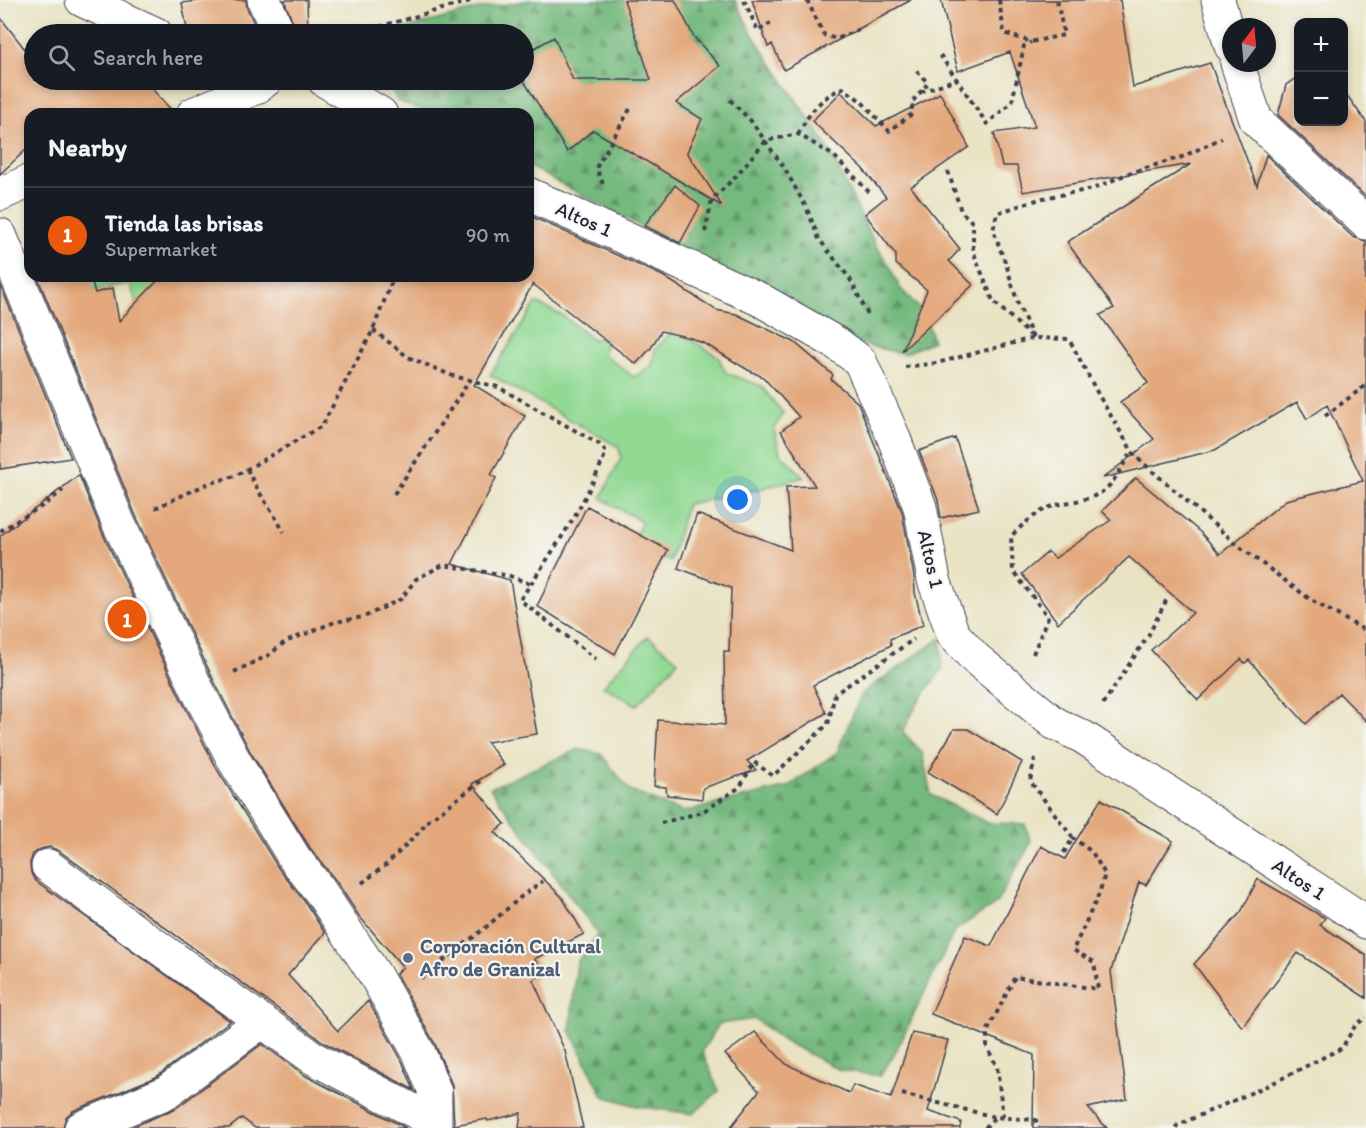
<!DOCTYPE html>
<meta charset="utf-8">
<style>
:root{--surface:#171b24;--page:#20242c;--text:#f1f3f6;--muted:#9ea1a6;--line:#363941;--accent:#ea580c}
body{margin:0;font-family:Itim,sans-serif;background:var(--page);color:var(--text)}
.controls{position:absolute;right:18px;top:18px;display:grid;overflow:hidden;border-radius:12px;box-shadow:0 3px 9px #0003}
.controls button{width:54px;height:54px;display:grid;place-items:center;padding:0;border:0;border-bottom:2px solid var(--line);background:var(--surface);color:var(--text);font:30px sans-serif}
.compass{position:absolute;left:1222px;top:18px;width:54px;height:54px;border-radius:50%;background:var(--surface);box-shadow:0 3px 9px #0003;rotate:16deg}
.you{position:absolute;left:738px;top:500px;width:21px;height:21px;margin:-15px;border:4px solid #fff;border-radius:50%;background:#1a73e8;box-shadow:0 0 0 9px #1a73e833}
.badge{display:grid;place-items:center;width:39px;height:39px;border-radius:50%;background:var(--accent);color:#fff;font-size:20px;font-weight:700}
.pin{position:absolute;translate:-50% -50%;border:3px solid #fff;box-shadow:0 2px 6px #0006}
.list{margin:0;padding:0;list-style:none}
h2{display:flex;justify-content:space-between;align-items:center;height:78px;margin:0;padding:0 24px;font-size:26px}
h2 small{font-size:20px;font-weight:400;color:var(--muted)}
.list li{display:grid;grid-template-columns:39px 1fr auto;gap:18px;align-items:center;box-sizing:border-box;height:96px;padding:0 24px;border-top:2px solid var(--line)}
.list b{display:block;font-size:22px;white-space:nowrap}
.list p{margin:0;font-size:20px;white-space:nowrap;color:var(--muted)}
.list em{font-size:20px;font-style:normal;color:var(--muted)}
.icon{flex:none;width:33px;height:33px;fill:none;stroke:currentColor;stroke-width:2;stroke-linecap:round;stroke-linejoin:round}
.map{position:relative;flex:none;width:1366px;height:1128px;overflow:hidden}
.search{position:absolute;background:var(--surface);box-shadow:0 3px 9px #0003;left:24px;top:24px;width:510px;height:66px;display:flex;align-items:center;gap:15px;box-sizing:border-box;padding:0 21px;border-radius:33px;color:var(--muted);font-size:22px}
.panel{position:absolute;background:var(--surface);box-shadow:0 3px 9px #0003;left:24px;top:108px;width:510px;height:174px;border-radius:18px}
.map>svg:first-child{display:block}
</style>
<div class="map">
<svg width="1366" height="1128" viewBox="0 0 1366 1128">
<defs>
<pattern id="forest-firs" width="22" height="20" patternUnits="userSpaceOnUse" patternTransform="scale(1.5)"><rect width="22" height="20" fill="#75b97e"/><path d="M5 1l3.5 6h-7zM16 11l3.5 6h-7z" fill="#609668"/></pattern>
</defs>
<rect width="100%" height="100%" fill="#f6f6f2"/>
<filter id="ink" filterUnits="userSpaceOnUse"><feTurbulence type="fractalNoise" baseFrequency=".0167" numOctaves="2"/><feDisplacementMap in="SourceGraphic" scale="12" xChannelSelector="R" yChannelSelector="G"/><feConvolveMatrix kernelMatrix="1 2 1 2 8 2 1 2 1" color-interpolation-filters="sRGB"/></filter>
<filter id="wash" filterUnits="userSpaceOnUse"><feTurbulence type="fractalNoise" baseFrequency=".008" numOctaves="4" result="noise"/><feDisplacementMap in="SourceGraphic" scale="24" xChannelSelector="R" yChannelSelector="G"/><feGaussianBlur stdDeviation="1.35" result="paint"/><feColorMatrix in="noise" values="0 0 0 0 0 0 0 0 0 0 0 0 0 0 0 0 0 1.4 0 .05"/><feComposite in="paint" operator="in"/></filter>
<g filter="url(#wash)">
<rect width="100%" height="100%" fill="#e9e3c3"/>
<path fill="#92d994" stroke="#5a7e68" stroke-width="1.5" d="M99 276H153L158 281 142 322 130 283 48 299Z
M536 303 563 316 593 340 601 337 606 342 603 354 634 377 652 365 655 349 674 330 718 356 726 373 761 386 783 413 774 430 780 453 804 477 748 492 687 504 670 561 630 546 642 522 601 498 621 458 619 447 490 375Z
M648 636 678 661 637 705 603 686Z"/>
<path fill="url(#forest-firs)" stroke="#4c6e5c" stroke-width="1.5" d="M530 0H735L754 37 827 146 875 244 889 265 900 288 925 314 933 341 904 354 860 344 528 166V114H433L397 101 388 80H524V34H385L474 10Z
M941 638 942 670 918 702 903 732 922 752 931 795 988 823 1025 824 1031 843 996 904 955 930 895 1053 880 1076 840 1070 782 1040 755 1019 719 1024 702 1051 719 1091 693 1114 637 1106 603 1096 570 1030 577 962 598 934 490 788 579 749 601 754 630 791 683 812 788 787 837 752 862 693Z"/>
<g id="blocks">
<path fill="#e3a87c" d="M206 0H246L247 8 259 34H188L182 3Z
M284 0H307L308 31 297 33Z
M624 0H675L694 37 720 66 676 103 702 119 687 152 722 206 593 130 567 152 524 81V54L554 37 573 80H651Z
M752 0H911L784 70 772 44 768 47Z
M941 0H1120L1133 87 1210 63 1257 186 1266 155 1353 237 1366 241V721L1339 693 1306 724 1249 660 1245 663 1241 659 1198 700 1151 650 1193 613 1129 557 1058 623 1022 574 1048 552 1055 558 1111 520 1102 511 1136 478 1200 532 1220 554 1286 500 1363 481 1327 405 1307 419 1297 402 1215 450 1103 478 1154 439 1120 402 1148 383 1100 315 1114 308 1067 242 1191 164 1023 192 1017 166H1002L994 133 1035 127 1010 52 958 71Z
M0 17 34 61V80H144L175 114H30V146L0 174Z
M1299 76V122H1344V91L1366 122V197L1278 115 1286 85Z
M841 92 876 126 940 93 969 147 911 187 960 249 949 261 973 285 902 351 927 290 896 264V255L865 214 886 197 862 168 812 121Z
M675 185 700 206 680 243 644 226Z
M528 215 663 276 716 310 736 314 794 342 833 375 831 379 858 403 902 512 914 576 915 593 923 625 890 639 891 645 813 685 826 713 747 761 756 770 703 788 702 799 667 795 666 787 654 786 658 720 725 725 724 651 729 652 731 588 678 568 697 514 791 550 786 487 815 486 781 431 799 417 763 377 748 370 707 345 691 338 661 331 651 348 636 364 533 284 474 385 525 416 491 475 496 478 452 564 510 580 537 734 487 742 504 765 472 784 505 824 495 832 562 897 584 934 534 959 545 972 533 980 565 1051 583 1128H519L521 1113 488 1121 487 1119 454 1125 452 1085 435 1044 396 974 403 967 359 916 336 881 310 848 251 753 215 683 136 516 37 276H90L95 293 113 288 119 321 162 276H528Z
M0 284 71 458 0 469Z
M955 438 979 509 941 518 938 500 919 451Z
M79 475 102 532 181 699 218 771 279 869 305 902 325 933 288 975 338 1031 368 1001 402 1061 414 1090 325 1043 59 851 50 847 41 849 33 854 30 863 31 873 36 881 230 1021 156 1077 73 1111 66 1117 63 1128H0V536Z
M587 506 668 550 615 654 537 606Z
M954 729H968L1022 762 997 814 928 772Z
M1101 799 1173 841 1146 885 1139 882 1111 971 1127 1099 1088 1108 1107 1128H1033L1034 1055 931 1014 965 936 991 946 1041 846 1065 859Z
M1258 879 1325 918 1320 925 1366 955V998L1298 953 1242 1027 1194 964 1241 912Z
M755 1032 786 1064 849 1093 853 1085 891 1098 912 1033 948 1040 928 1111 961 1122 960 1128H730L759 1091 725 1054Z
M262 1044 306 1076 406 1128H255L242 1118 229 1128H130L176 1108Z"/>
</g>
</g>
<g filter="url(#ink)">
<use href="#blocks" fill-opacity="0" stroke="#403f4f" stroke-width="1.5"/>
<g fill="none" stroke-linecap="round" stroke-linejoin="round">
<g stroke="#403f4f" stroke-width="35">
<path id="minor" d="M82 0 156 34
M264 0 279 34
M1218 0 1231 46
M1237 63 1256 120 1366 223
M324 80 381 114
M193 114 257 87 266 80
M0 194 30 181
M528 194 761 300 836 343 860 361 893 436 920 507 934 580 953 634 975 658 1054 723 1083 737 1366 922
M0 235 119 524 198 691 235 762 295 859 320 891 375 975 419 1053 435 1092V1128
M48 866 134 930 315 1059 435 1122
M81 1128 165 1093 262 1021"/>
</g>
<path stroke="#403f4f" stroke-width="4" stroke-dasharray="4.5 4.5" stroke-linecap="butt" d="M744 0 758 31 771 23
M807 0 824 35 837 39 862 28
M999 0 1004 33 1031 42 1064 35 1057 0
M353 34 474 0
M940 55 987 124 1012 102 1024 46 1031 42
M921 92 956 79
M730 100 751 121 785 169 807 209 819 239 850 279 869 317
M798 134C809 113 821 97 843 88L861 101 889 131 912 114V102L928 83 914 68
M948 171 961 211 973 223V251L993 301 1030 335
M603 184 596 168 630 109
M705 232 712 200 736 176 765 141 798 134 834 156 870 193
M373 330 408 357 453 376 498 387 599 444 606 452C585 506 552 552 520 600L596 659
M1033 338 1017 301 1007 267 993 230 997 213 1043 198 1093 189 1129 173 1182 157 1222 138
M905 367 937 363 1033 338 1069 339 1099 396 1135 456 1240 547 1311 600 1366 631
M1325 416 1366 385
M247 469C257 492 272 510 284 532
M394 494 470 380
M155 508 207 484 235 476 322 426 372 332 394 276
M0 531 44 505 63 490
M1033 654 1048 617 1013 571 1011 536C1024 524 1036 512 1053 506 1071 500 1094 502 1109 486 1118 476 1124 462 1132 451
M234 672 269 655 285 642 335 622 364 617 401 599 416 579 443 565 510 576 530 584
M1103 704 1148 636 1168 597
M1035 758 1030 781 1073 838 1063 854
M661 823 702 812 740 787 754 762 773 776 828 724 835 694 914 639
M362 883 387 864 422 829 425 823 481 781
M421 978 485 928 522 896 543 881
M902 1094 995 1117 1036 1120 1038 1128
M1003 1117 997 1067 987 1047V1032L1015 977 1098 989 1094 962 1073 950 1099 894 1105 874 1092 852 1073 838
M985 1128 995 1117
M1175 1128 1178 1125 1271 1084 1342 1048 1355 1026 1366 1017"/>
<use href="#minor" stroke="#fff" stroke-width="33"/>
</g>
</g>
<circle fill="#5c6f8a" stroke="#f6f6f2" stroke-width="2" cx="408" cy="958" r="6"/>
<g text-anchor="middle" stroke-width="4.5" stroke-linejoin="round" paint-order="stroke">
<g font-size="20" fill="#22223b" stroke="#f6f6f2">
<text transform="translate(584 219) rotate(24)" y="7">Altos 1</text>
<text transform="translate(931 559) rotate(77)" y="7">Altos 1</text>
<text transform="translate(1299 879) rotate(33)" y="7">Altos 1</text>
</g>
<g font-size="20" font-weight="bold" fill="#4e5e75" stroke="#f6f6f2" text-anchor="start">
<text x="420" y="953">Corporación Cultural<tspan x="420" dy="23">Afro de Granizal</tspan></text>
</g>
</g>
</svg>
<div class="controls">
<button>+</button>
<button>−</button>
</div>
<svg class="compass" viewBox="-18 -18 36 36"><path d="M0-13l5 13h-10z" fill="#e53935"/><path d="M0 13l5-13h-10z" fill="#9ea1a6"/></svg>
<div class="you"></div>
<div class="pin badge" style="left:127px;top:619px">1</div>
<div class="search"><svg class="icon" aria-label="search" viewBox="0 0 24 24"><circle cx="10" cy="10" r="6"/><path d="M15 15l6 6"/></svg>Search here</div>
<section class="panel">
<h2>Nearby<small></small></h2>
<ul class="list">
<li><span class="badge">1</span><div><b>Tienda las brisas</b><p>Supermarket</p></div><em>90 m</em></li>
</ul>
</section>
</div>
